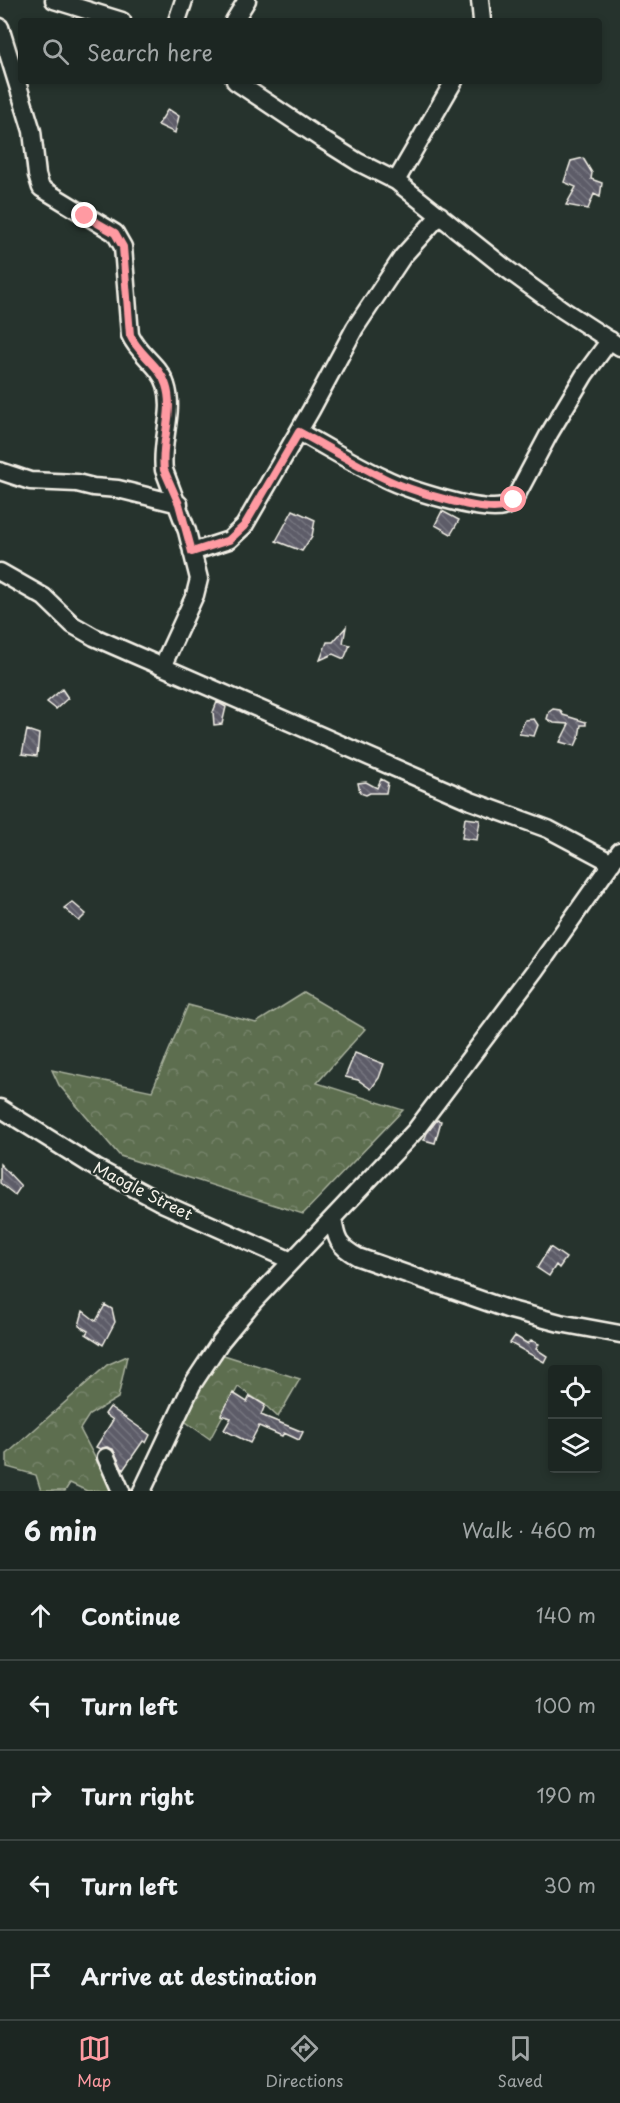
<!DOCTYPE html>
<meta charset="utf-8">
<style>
:root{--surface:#1c2622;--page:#29322f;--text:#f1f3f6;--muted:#a0a5a5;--line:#3a4340;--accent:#ff9aa2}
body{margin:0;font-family:"Playpen Sans",sans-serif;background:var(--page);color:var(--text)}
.controls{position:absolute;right:18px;bottom:18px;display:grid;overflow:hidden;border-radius:6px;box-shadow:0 3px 9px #0003}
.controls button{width:54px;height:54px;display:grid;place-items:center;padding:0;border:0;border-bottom:2px solid var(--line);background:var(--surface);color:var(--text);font:30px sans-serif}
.stop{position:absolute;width:18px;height:18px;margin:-14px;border:4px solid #ff9aa2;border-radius:50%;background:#fff}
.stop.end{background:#ff9aa2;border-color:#fff;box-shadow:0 2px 6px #0008}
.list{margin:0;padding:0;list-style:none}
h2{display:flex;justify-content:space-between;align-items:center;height:78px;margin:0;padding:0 24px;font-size:26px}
h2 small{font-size:20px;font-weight:400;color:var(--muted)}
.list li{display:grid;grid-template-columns:39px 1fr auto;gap:18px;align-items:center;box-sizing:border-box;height:90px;padding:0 24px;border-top:2px solid var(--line)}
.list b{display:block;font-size:22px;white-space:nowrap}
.list em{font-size:20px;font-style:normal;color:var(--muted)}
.icon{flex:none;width:33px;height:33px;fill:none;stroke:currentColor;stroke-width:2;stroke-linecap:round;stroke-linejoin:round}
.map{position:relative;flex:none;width:620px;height:1491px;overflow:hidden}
.search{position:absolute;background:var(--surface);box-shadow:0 3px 9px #0003;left:18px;right:18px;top:18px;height:66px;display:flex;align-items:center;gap:15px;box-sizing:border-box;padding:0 21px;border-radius:6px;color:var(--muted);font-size:22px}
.sheet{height:528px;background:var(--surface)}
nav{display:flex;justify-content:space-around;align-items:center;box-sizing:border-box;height:84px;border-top:2px solid var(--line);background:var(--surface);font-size:16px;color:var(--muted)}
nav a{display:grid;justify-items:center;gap:3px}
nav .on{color:var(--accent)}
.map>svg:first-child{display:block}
</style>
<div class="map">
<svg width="620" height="1491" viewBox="0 0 620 1491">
<defs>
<pattern id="forest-crowns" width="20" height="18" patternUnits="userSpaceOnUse" patternTransform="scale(1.5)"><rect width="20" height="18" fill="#5d6e50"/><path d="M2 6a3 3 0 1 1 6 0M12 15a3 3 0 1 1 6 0" fill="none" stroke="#758369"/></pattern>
<pattern id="building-back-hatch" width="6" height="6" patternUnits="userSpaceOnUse" patternTransform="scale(1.5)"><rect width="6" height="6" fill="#5d5c68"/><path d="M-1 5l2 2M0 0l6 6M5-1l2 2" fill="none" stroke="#75747e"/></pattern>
</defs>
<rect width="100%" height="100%" fill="#26332d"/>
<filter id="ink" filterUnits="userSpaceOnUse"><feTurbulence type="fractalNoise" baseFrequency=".0167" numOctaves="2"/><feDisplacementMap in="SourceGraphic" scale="12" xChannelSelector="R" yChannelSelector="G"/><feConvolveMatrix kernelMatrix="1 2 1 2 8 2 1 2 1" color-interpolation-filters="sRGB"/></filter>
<g filter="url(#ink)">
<path fill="url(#forest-crowns)" stroke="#a8b09c" stroke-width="1.5" d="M304 993 365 1029 317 1083 403 1110 303 1214 120 1156 59 1085 52 1070 152 1091 188 1005 256 1023Z
M211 1351 300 1379 278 1417 265 1405 238 1387 210 1439 176 1415Z
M127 1356 118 1398 89 1415 80 1429 99 1465 117 1491H87L70 1483 65 1491H41L36 1475 7 1467V1454L107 1365Z"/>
<path fill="url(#building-back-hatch)" stroke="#f4f1e8" stroke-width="1.5" d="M168 109 179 116 175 133 158 125Z
M583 158 592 173 591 179 602 183 600 197 594 194 588 209 566 205 576 187 564 182 571 161Z
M293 510 315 520 312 536 302 551 276 541Z
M442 511 459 520 451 534 435 525Z
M346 627 343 643 350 645 344 659 333 654 320 660 327 642H333Z
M62 689 68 698 56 709 47 702Z
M217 702 226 707 222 724 214 725 213 712Z
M553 709 560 710 563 715 586 722V725H581L579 737 575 746 560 742 569 724 554 723 547 719 549 712Z
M534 719 538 725 534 736 519 734 525 720Z
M27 730 39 734 37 756 22 754Z
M381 779 388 783 386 793H370L366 795 360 793 358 783 366 782 377 788Z
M465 818 480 820 477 840 462 838Z
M72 902 86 914 79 921 64 908Z
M355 1053 384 1064 379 1078 371 1089 358 1080 345 1077Z
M437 1120 441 1121 435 1143 424 1140 427 1133Z
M0 1164 21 1186 15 1195 0 1183Z
M550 1247 566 1258 559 1268 556 1265 549 1276 537 1268Z
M105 1305 112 1309 115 1322 103 1345 86 1334 88 1331 79 1326 83 1311 96 1321Z
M515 1336 528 1344 531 1340 539 1344 536 1349 547 1356 544 1362 510 1343Z
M233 1393 247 1402 250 1396 265 1405 261 1415 303 1432 299 1440 284 1433 282 1436 259 1426 250 1443 224 1430 231 1418 221 1415Z
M110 1407 150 1435 146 1443 143 1441 123 1470 113 1449 107 1447 100 1449 96 1447 113 1420 105 1414Z"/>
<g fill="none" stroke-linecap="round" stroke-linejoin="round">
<g stroke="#f4f1e8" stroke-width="21">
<path id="minor" d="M54 0 122 21
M480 0 482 21
M177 21 184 0
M234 21 247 0
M0 27 32 131 37 175 41 188 115 233 123 247 130 335C138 354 160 365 166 385 175 412 160 442 164 470L187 531 199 579 195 595 162 667
M235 81 323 140 358 162 396 181 504 267 563 310 620 347
M396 181 454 81
M299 432C327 447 355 465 384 478 406 489 481 513 503 507 508 506 511 503 514 500L549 434 585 374 610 340
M0 471 30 481 77 483 93 487 118 489 179 504
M192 552 229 540 244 526 311 410 355 328 403 256 440 215
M0 572 44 597 73 625 94 637 471 801 548 829 612 863
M0 1108 96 1168 164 1204 292 1261
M333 1218C336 1240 338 1246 358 1257L507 1309 560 1323 620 1334
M106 1457 121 1491
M142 1491 192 1385 221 1341 254 1301 415 1131 536 970 620 851"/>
</g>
<use href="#minor" stroke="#26332d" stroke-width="16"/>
</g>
</g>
<g fill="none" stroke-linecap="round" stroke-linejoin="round" filter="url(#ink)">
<path stroke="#ff9aa2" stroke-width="8" d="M85 216 115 233 123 247 130 335C138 354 160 365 166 385 175 412 160 442 164 470L179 504 192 552 229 540 244 526 299 432C327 447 355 464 384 478 406 489 481 513 503 507 508 506 511 503 514 500"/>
</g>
<g text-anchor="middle" stroke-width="4.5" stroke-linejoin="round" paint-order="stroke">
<g font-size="16" fill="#f4f1e8" stroke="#26332d">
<text transform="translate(143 1191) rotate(27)" y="6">Maogle Street</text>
</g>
</g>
</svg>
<div class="controls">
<button><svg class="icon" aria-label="locate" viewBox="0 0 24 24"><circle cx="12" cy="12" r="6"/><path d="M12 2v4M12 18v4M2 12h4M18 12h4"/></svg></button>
<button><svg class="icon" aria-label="layers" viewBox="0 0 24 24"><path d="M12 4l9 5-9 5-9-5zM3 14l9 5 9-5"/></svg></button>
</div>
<div class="stop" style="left:514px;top:500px"></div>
<div class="stop end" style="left:85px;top:216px"></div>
<div class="search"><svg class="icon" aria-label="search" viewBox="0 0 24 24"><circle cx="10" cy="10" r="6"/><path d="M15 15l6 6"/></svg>Search here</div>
</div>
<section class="sheet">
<h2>6 min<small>Walk · 460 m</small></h2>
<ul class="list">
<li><svg class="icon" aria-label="ahead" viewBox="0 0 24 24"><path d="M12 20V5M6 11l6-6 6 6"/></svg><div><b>Continue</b></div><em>140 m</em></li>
<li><svg class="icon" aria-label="left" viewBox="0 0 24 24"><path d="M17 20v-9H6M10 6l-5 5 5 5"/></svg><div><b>Turn left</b></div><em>100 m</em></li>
<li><svg class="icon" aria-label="right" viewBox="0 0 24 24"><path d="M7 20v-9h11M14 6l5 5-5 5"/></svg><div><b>Turn right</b></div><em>190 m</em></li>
<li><svg class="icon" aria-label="left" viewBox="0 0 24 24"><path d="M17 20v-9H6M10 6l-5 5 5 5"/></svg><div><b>Turn left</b></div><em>30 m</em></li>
<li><svg class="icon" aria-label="arrive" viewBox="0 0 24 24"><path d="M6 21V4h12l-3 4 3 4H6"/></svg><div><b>Arrive at destination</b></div></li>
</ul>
</section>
<nav>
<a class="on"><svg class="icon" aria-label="map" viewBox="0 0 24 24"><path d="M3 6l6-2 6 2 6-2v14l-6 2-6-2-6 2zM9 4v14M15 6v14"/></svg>Map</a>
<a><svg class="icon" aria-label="directions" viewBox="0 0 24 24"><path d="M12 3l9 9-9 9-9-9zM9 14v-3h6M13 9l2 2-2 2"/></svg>Directions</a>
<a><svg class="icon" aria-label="saved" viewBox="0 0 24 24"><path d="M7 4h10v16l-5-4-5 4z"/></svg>Saved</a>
</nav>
